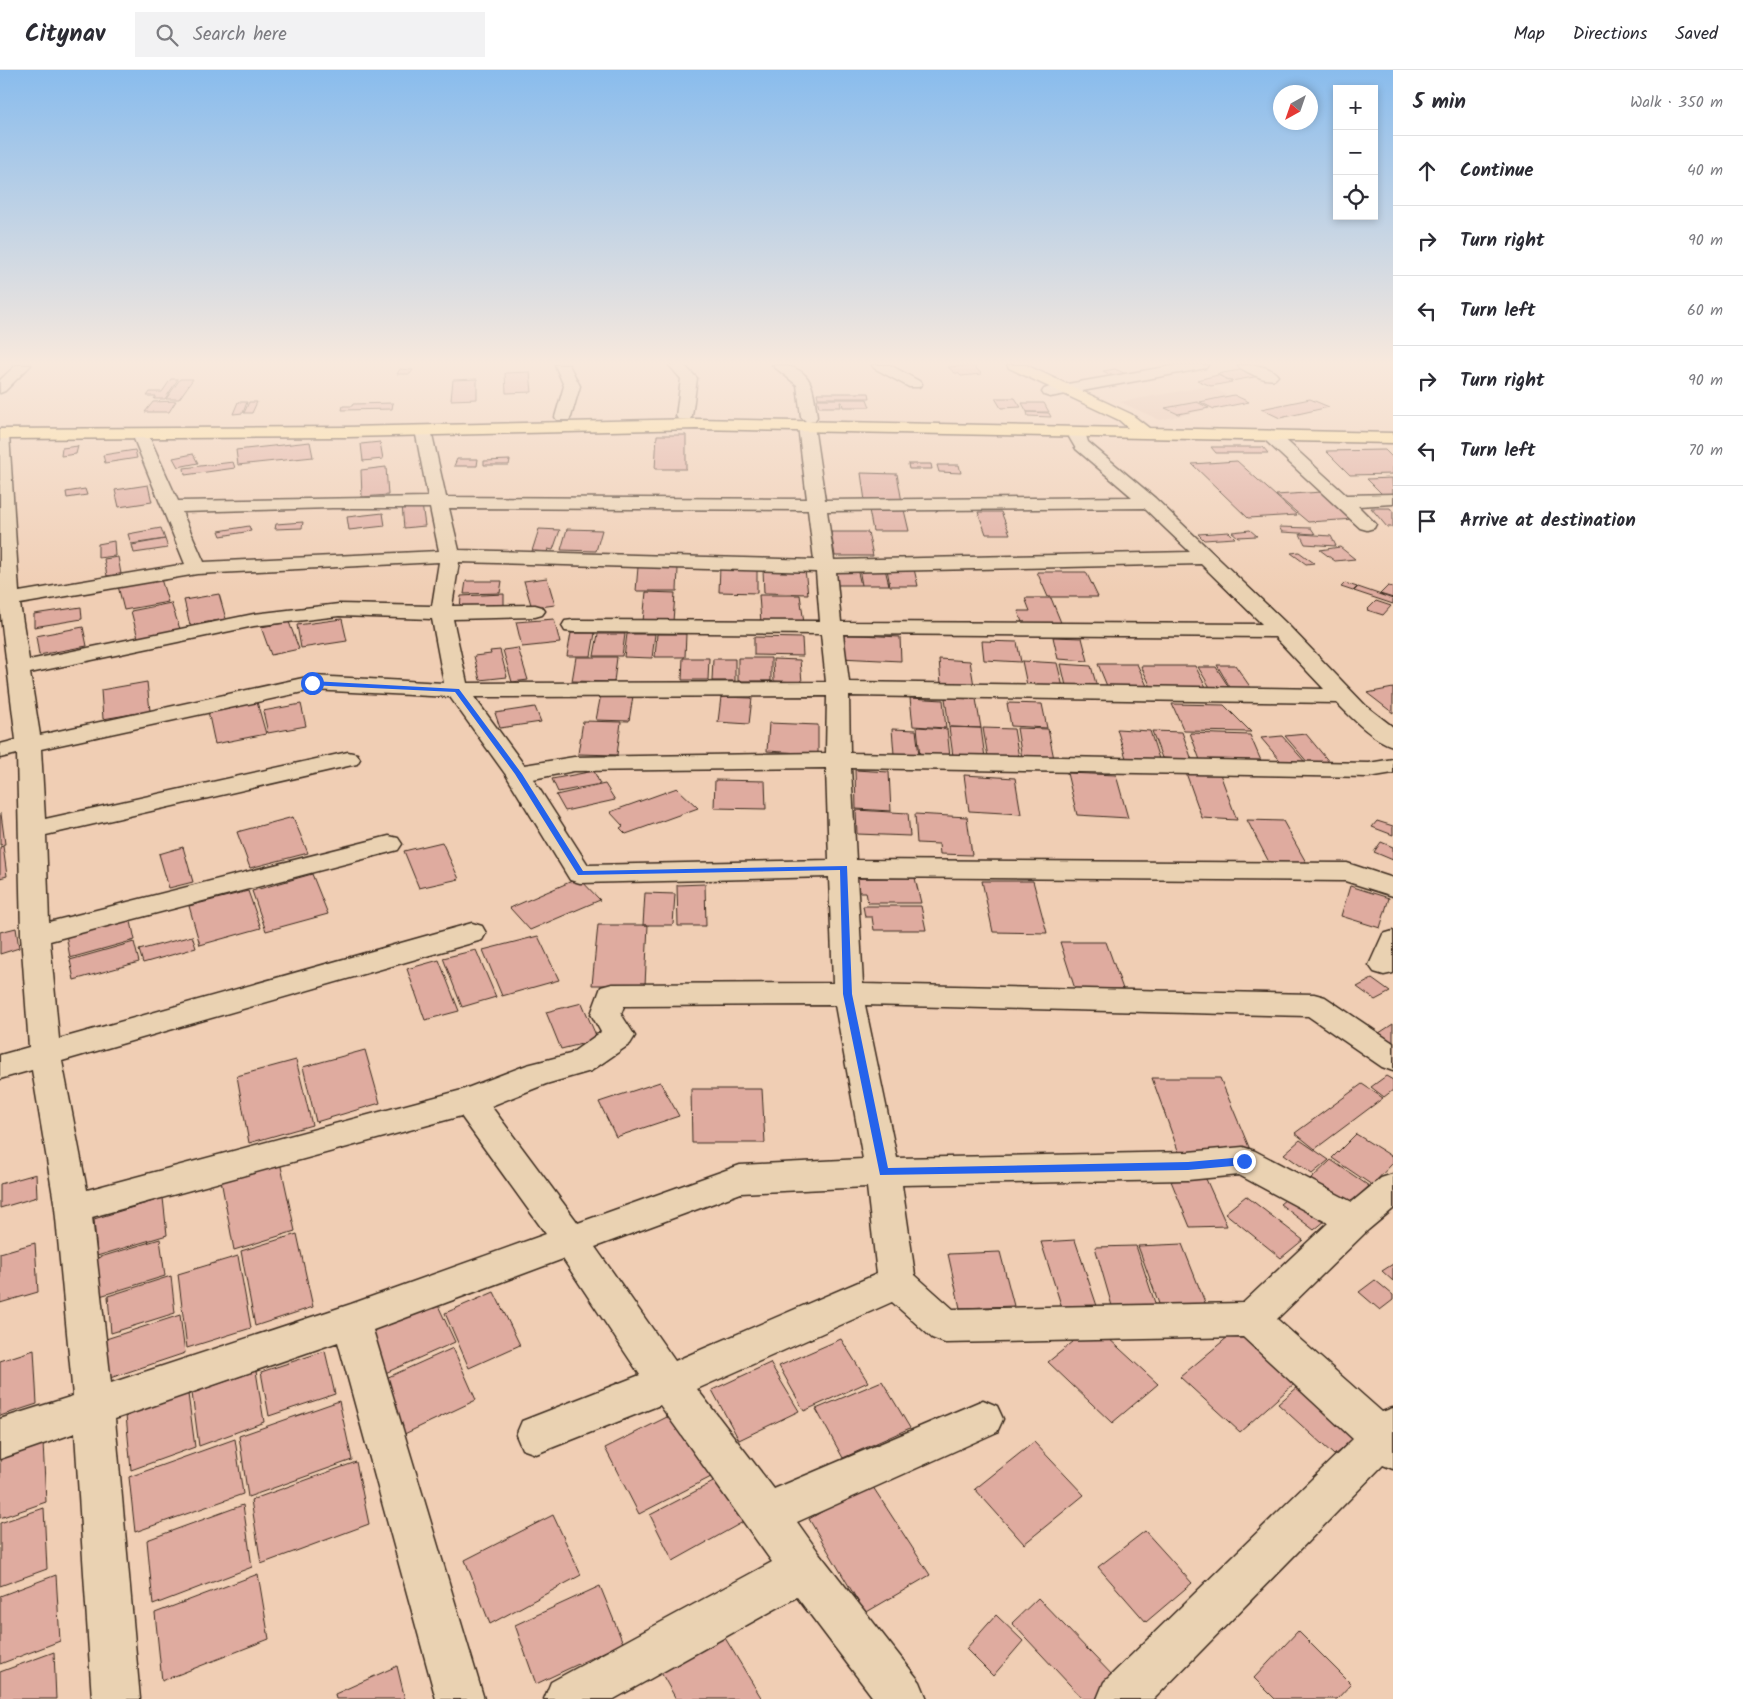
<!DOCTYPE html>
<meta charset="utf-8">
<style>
:root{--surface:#fff;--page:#f2f2f3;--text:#2b2b33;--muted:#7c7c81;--line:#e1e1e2}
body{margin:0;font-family:Kalam,sans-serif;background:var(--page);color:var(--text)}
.controls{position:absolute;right:15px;top:15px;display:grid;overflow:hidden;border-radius:0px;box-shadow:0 2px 8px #0003}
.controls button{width:45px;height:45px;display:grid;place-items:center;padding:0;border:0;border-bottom:1px solid var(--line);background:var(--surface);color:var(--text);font:25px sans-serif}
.compass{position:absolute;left:1273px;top:15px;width:45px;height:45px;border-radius:50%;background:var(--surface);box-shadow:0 2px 8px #0003;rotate:220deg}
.stop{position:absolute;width:15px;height:15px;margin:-11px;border:4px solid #2563eb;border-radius:50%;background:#fff}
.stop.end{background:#2563eb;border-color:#fff;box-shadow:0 1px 5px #0008}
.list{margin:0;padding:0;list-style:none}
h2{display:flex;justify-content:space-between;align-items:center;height:65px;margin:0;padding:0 20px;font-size:21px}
h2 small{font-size:16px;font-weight:400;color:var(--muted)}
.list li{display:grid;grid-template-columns:32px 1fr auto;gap:15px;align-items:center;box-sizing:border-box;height:70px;padding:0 20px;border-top:1px solid var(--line)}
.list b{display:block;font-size:19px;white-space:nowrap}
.list em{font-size:16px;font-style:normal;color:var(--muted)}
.icon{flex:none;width:28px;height:28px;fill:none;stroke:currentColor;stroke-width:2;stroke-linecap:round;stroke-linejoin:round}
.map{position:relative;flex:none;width:1393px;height:1629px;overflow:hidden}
header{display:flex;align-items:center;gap:30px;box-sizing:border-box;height:70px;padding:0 25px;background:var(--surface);border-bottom:1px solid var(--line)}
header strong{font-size:24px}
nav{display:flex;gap:28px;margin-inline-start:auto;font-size:18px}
.search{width:350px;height:45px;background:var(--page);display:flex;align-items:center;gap:12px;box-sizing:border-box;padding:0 18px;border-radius:0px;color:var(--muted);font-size:19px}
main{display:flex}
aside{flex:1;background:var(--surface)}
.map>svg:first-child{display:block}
</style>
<header>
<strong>Citynav</strong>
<div class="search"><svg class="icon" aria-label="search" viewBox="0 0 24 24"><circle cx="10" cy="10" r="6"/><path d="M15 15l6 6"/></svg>Search here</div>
<nav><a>Map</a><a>Directions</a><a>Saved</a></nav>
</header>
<main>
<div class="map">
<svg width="1393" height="1629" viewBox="0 0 1393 1629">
<rect width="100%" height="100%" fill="#f0ceb4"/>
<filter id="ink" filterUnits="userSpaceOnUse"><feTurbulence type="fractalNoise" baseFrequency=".02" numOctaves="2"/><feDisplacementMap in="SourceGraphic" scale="10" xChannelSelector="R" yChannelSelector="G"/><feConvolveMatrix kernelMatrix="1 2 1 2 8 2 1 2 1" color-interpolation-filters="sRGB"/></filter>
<g filter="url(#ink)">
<path fill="#e4bea8" d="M1209 316 1241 332 1160 350 1120 332Z"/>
<path fill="#dfab9f" stroke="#3b2a1e" d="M972 295 982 304 961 306 958 303H955L948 297Z
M400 299 413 300 410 304H397Z
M1115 299 1126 304 1113 306 1103 301Z
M1246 299 1260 306 1231 311 1217 304Z
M530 302 532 322 506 323 505 303Z
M1218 305 1232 312 1211 316 1197 310Z
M171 309H178L165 329H154L156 326H147L150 322H162Z
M180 309H193L179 329H166Z
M477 309V329L451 330 453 310Z
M817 323H869L870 328H818Z
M1234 325 1249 332 1214 339 1200 332Z
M995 328H1015L1021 337 1001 338Z
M817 329H867L870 337H843L842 332H840L841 337H819Z
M1310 329 1329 337 1280 348 1261 339Z
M176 331 169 342H145L153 332Z
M238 332H247L243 343 233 344Z
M249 332H257L252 343H244Z
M1197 332 1209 338 1178 344 1165 338Z
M393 333 392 339 342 340 343 336H352L353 334Z
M1022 333H1044L1049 342H1027Z
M1027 342 1049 343 1051 347 1028 346Z
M657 365H686V399H655Z
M310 372 313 387 238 395 236 380Z
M380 372 383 389 363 391 361 374Z
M78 376 76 384 61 386 62 378Z
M1211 377H1263L1268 383H1216Z
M135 380 137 388 105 393 103 385Z
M1385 380 1393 388V404L1350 405 1326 381Z
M193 384 198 393 178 397 173 388Z
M457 389H478L477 396H454Z
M510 390 509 395H484V391Z
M1237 391 1297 445 1248 448 1192 394Z
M233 392 235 398 185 405 184 398Z
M908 394H931L932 399H909Z
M937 395H959L961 403 939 402Z
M386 397 388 425 362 427 361 400Z
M861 403 897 404 902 432 865 431Z
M1392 408 1393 425H1383L1367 409Z
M148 415 152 432 119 437 115 420Z
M85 419 87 425 67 428 66 422Z
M1322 422 1355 449 1308 452 1276 425Z
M422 434 425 456 404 458 402 435Z
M1371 438H1390L1393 442V457H1387Z
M869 440H904L909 461H873Z
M978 442H1001L1010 464H986Z
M383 443 385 456 349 460 347 447Z
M303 452 302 458 275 459 276 454Z
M249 456 251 461 221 466 219 461Z
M1279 457 1311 458 1315 464 1282 462Z
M161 458 165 469 131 474 128 464Z
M539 459 560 460 553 480 548 479 547 482 532 481Z
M567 459 602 460 596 481 561 480Z
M1250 460 1257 466 1238 467 1232 462Z
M831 462H868L873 486H835Z
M1229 462 1235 468 1204 470 1198 464Z
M1300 464 1331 466 1336 476 1305 474Z
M165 469 168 478 134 483 132 475Z
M114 471 115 486 98 488V474Z
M1340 477 1355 489 1335 491 1320 480Z
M1299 482 1314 493 1306 494 1291 483Z
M118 487 121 504 107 506 104 489Z
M720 496 757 497V523L719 522Z
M638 497 678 498 677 521H636Z
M763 499 805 500 808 524 764 523Z
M834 499H857L861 515H836Z
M859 499H885L889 515H862Z
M887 499H914L918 516H890Z
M1037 502H1086L1098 527H1048Z
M547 508 555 535 532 538 524 511Z
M161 509 168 532 124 540 118 516Z
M466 511H502L500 523 464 524Z
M1345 513 1357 517 1353 521 1341 517Z
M1388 516 1393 517V528L1380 524Z
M1358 517 1393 529V534L1354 521Z
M646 522 675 523 673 552 643 551Z
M219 524 226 549 190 555 184 530Z
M504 524V538L460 540 461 526Z
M759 525H800L804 553H761Z
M1025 528H1051L1062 555H1023L1018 541H1030Z
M1376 531 1391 536 1383 545 1367 540Z
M171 533 180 559 138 568 131 541Z
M81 537 82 549 34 557V544Z
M342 549 347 571 301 578 297 555Z
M554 549 560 573 522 577 516 552Z
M289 552 299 579 271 585 261 557Z
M83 557 87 576 39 585 36 566Z
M571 563H595L591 586H567Z
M598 564H625L622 586H594Z
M627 564H655L652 588 624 587Z
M657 564H686L685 587H655Z
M841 564 900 567 901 591 840 588Z
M754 567 802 568 803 586 754 585Z
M1053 567 1082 568 1088 591 1058 589Z
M982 571 1017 572 1021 592 984 590Z
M518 578 528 610 512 612 503 580Z
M500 580 507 607 480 610 474 586 491 584 490 581Z
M576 587H617L614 612 572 611Z
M683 588H709L708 610H682Z
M738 588H771V611H738Z
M713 589H735V611H712Z
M773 589 800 590 802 612 774 611Z
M939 589 970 591 974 616 941 614Z
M1022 591 1057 593 1063 617 1027 615Z
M1061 594 1091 596 1097 617 1066 616Z
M1098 594H1137L1147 616H1107Z
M1217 595H1235L1251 618 1231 619Z
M1141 596H1195L1207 619H1152Z
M1198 597H1216L1230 619H1211Z
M147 612 150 641 103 649 101 620Z
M1393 618V643L1367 623Z
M601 624 633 626 629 651 596 650Z
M721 627 752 628 749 654 718 652Z
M910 628 943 630 946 658 913 656Z
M945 628 976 629 981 658 949 657Z
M257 632 266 664 215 674 208 641Z
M1007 633 1042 634 1047 658 1011 656Z
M301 634 306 656 268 663 263 641Z
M1172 634 1224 635 1251 662 1184 661Z
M535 637 541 652 500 658 495 643Z
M583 651 621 652 617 685 578 684Z
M769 653 818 655V684L767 681Z
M917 657 947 659 950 687 920 686Z
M949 657 981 658 985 688 953 686Z
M983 658 1014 659 1019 688 988 687Z
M1017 658 1048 659 1054 689 1022 688Z
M892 659 916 660 919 685 894 684Z
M1117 659 1150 661 1159 689 1126 688Z
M1152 661 1182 662 1192 690 1162 688Z
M1190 663 1250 665 1262 693 1200 690Z
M1306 664 1330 693 1309 694 1285 666Z
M1282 666 1306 693 1284 695 1261 668Z
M855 700 889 702 891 741 856 739Z
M594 701 600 714 558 722 552 709Z
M1067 703 1116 705 1128 748 1077 745Z
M1186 703 1220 704 1237 750 1202 748Z
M964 705 1015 708 1021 744 969 741Z
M715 710 765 711 766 739 714 738Z
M605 714 615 730 565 741 556 725Z
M677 718 698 738 626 764 620 758 623 756 610 742Z
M856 740 908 743 910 766 857 764Z
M1 744 5 774 0 775V744Z
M915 744 967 747 972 785 940 784 939 774 917 773Z
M293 747 308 783 250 798 237 762Z
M1247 750 1283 751 1307 794H1270Z
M1377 751 1393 756V765L1372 757Z
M442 772 459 809 419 818 404 781Z
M1381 772 1393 777V790L1374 782Z
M3 776 7 806 0 808V777Z
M183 777 193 812 169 818 159 784Z
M312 804 328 844 266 861 252 821Z
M579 808 600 830 530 860 510 838Z
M856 808H915L921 833H868L866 822H858Z
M982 811H1033L1047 863 993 862Z
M705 814 706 856H678L677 815Z
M1350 816 1389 828 1380 858 1341 846Z
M248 821 261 858 200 875 189 836Z
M645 823 675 824 673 855H643Z
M863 836H921L926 860H874L872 847H865Z
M130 847 135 870 70 888 66 864Z
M598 855H648L645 915H592Z
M16 858 19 878 0 884V862Z
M192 866 196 878 143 893 139 880Z
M538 866 559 910 502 926 483 880Z
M134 872 139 892 74 910 70 890Z
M1060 872H1106L1123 919H1075Z
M476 880 496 927 462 937 443 888Z
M439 890 459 941 425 950 407 899Z
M1372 909 1390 922 1375 930 1357 917Z
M582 933 598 970 561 979 546 942Z
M1393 954V977L1376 965Z
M365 980 380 1033 316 1052 303 997Z
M296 990 312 1055 249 1073 237 1006Z
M1386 1006 1393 1010V1020L1384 1027 1371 1017Z
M1152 1008H1220L1251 1082 1179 1083Z
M660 1012 679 1046 616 1067 599 1032Z
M1362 1014 1383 1028 1315 1079 1295 1063Z
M691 1019H762L765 1073H692Z
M1356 1064 1393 1087V1093L1372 1115 1332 1088Z
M1300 1070 1329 1090 1312 1104 1284 1084Z
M1331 1090 1369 1116 1348 1136 1310 1110Z
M280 1092 295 1161 234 1180 221 1110Z
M36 1104 37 1127 0 1138V1114Z
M1206 1109 1227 1156 1190 1157 1171 1111Z
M1297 1120 1331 1146 1314 1160 1280 1134Z
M1246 1126 1303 1170 1281 1188 1225 1143Z
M163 1128 167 1165 97 1186 94 1149Z
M297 1164 313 1237 255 1256 241 1181Z
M160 1169 165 1206 100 1226 97 1188Z
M1075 1170 1099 1242 1064 1244 1041 1172Z
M35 1173 38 1222 0 1233V1183Z
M1182 1174 1208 1240 1162 1242 1138 1176Z
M1136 1176 1158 1242 1114 1243 1095 1177Z
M1000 1182 1014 1236 960 1238 948 1184Z
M238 1186 251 1258 187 1278 178 1204Z
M1393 1194V1211L1382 1201Z
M171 1206 175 1243 111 1263 108 1226Z
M1375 1210 1393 1225V1230L1380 1240 1359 1222Z
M494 1222 520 1275 469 1298 445 1243Z
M436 1231 455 1272 383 1304 367 1261Z
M180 1245 185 1283 110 1308 106 1269Z
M1094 1255 1158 1314 1112 1353 1048 1292Z
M1235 1261 1295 1313 1240 1362 1180 1307Z
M841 1269 868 1312 804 1341 779 1296Z
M453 1278 476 1330 396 1368 375 1313Z
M34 1280 37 1334 0 1346V1291Z
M325 1281 335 1324 269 1346 261 1302Z
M770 1293 799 1341 739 1370 712 1320Z
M256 1301 264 1352 199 1376 192 1323Z
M882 1311 910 1358 843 1388 816 1339Z
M1299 1316 1356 1367 1334 1385 1278 1334Z
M188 1324 195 1377 131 1400 126 1345Z
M339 1331 352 1390 248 1427 239 1366Z
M675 1343 711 1407 639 1444 605 1378Z
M235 1369 243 1424 135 1462 129 1407Z
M1034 1372 1084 1425 1024 1474 975 1419Z
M43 1373 46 1432 0 1448V1387Z
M356 1392 369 1454 261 1494 251 1430Z
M719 1409 743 1452 673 1491 650 1445Z
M871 1414 930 1505 865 1543 809 1449Z
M243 1435 252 1497 153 1535 147 1470Z
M44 1438 47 1499 0 1516V1453Z
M553 1445 581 1505 490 1554 465 1490Z
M1145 1461 1192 1513 1146 1552 1098 1497Z
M258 1504 269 1569 162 1611 155 1543Z
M56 1505 60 1571 0 1594V1526Z
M600 1516 623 1573 536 1614 515 1555Z
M1038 1528 1117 1610 1099 1629H1083L1012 1553Z
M996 1545 1023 1571 993 1606 966 1579Z
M719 1558 762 1629H676L659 1599Z
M1298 1561 1351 1614 1337 1629H1275L1254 1608Z
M54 1582 56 1629H0V1602Z
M397 1596 405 1629H336L335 1624Z"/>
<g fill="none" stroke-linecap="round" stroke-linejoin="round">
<g stroke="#3b2a1e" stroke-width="3">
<path id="minor" d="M16 295H31L5 321 0 323V310Z
M555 295H569L580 316 571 347 569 350H557L555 347 564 316Z
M669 295H684L697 308 692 346 690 349H678L676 346 681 309Z
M772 295C811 295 813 313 817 347L815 350 809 352 814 356 825 430 1132 427 1076 379 1069 367 1072 359H1084L1088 372 1155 428 1289 556 1366 636 1393 657V676C1374 671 1351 647 1337 633L849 626 850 683 1369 693 1393 689V703L1369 707 851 698 856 790 1347 793 1393 808V826L1345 811 857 807 863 914 1314 924 1325 927 1393 973V1001L1382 997 1308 946 865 935 897 1088 1188 1082 1243 1077 1255 1081 1352 1132 1381 1108 1393 1104V1139L1368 1160 1277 1249 1382 1342 1393 1338V1399L1383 1395 1154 1629H1097L1104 1612 1353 1369 1243 1267 945 1273 932 1268 892 1232 697 1319 774 1419 983 1330 997 1336 1003 1349 997 1362 797 1452 819 1483 920 1612 927 1629H874L797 1527 614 1629H544L551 1612 772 1492 660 1335 536 1384 522 1379 516 1365 522 1351 640 1305 563 1189 373 1260 484 1629H436L338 1272 115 1349 140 1629H92L75 1363 0 1389V1349L73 1326 55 1138 32 1000 0 1009V985L29 977 21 865 17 684 0 688V674L16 670 0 539V359L7 360 9 364 19 522 185 494 132 364 134 360H146L148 364 178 431 428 427 415 360 417 356H429L431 360 446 427 807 429 798 356 800 353 806 351 801 347 797 315ZM332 438H430L439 481 204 492 182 442ZM449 438 808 440 814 490 459 480ZM1144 438 1190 482 834 490 827 441ZM439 492 432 536 339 534 254 544 29 590 20 534 197 504ZM459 492 816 502 820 551 573 550 565 551 562 556 565 561 573 562 821 564 826 612 467 613 453 549 535 547 542 545 545 541 542 537 535 535 452 536ZM1201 494 1262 554 841 552 836 502ZM339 546 432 549 444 613 312 606 40 665 30 603 254 556ZM843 564 1275 567 1324 619 849 612ZM312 620 450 627 506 705 570 810 580 813 829 807 833 913 612 914 601 917 591 944 601 962 570 984 527 995 462 1020 87 1120 62 991 482 870 486 863 482 856 472 853 59 969 50 871 398 780 402 774 398 768 389 766 49 852 46 765 348 696 357 694 360 689 357 684 348 682 45 749 41 679ZM827 626 826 683 574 687 524 695 474 627ZM826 698 829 790 588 795 533 709 574 701ZM835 935 863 1089 740 1095 578 1153 491 1036 546 1014 591 1001 630 974 635 966 621 944 624 936ZM461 1046 546 1164 351 1234 111 1313 92 1147ZM1239 1105 1328 1153 1243 1233 953 1239 915 1205 902 1115 1188 1110ZM867 1117 877 1204 675 1291 595 1177 741 1123Z
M872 295H890L919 311 922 314 919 317H909L874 298Z
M1177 295H1208L1206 298 1201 299 1050 327 1044 325 1042 322 1044 319 1050 317Z
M1238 295C1251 295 1269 294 1278 306L1275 309C1264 312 1250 303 1240 298Z
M1272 362 1278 363 1346 425 1393 424V434L1358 436 1376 454 1374 458 1367 460 1360 458 1266 371 1264 367 1266 363Z
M1393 861V903L1384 905 1374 902 1369 895 1383 864Z"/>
</g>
<g stroke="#3b2a1e" stroke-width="3">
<path id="major" d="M1007 295H1026L1131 344 1149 358 1393 363V373L696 359 347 367 0 369V359L347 357 696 349 1128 358 1119 350 1009 298Z"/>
</g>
<use href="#minor" fill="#ead2b2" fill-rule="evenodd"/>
<use href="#major" fill="#fdde96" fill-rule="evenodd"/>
</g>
</g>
<linearGradient id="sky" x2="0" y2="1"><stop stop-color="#89bced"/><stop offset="0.56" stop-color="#f8e9dd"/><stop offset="1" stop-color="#f8e9dd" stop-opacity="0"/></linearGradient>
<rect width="1393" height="523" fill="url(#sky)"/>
<path fill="#2563eb" d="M312 611 459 619 522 704 583 801 847 796 852 924 888 1098 1188 1092 1244 1087 1249 1091 1244 1095 1188 1100 880 1105 843 924 840 800 578 805 515 704 455 622 309 615 308 613Z"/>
</svg>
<div class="controls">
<button>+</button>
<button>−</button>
<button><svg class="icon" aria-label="locate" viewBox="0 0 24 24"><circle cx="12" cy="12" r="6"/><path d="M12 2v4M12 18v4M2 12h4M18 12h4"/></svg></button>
</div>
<svg class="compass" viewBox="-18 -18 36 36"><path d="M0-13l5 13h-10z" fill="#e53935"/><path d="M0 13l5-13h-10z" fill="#7c7c81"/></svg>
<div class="stop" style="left:312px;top:613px"></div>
<div class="stop end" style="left:1244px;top:1091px"></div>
</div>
<aside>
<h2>5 min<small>Walk · 350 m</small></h2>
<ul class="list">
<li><svg class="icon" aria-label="ahead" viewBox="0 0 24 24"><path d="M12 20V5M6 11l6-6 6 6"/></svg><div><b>Continue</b></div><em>40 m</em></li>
<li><svg class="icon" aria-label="right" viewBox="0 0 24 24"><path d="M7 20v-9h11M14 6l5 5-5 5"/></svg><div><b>Turn right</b></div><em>90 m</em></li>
<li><svg class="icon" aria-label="left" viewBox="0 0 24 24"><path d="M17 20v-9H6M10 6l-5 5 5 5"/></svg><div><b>Turn left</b></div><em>60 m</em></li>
<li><svg class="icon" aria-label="right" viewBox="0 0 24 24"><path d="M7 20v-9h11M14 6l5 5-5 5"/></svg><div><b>Turn right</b></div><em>90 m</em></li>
<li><svg class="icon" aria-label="left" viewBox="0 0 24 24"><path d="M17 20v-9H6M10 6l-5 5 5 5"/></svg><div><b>Turn left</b></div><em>70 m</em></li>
<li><svg class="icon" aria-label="arrive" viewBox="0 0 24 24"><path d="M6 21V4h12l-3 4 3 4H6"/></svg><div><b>Arrive at destination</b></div></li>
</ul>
</aside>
</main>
